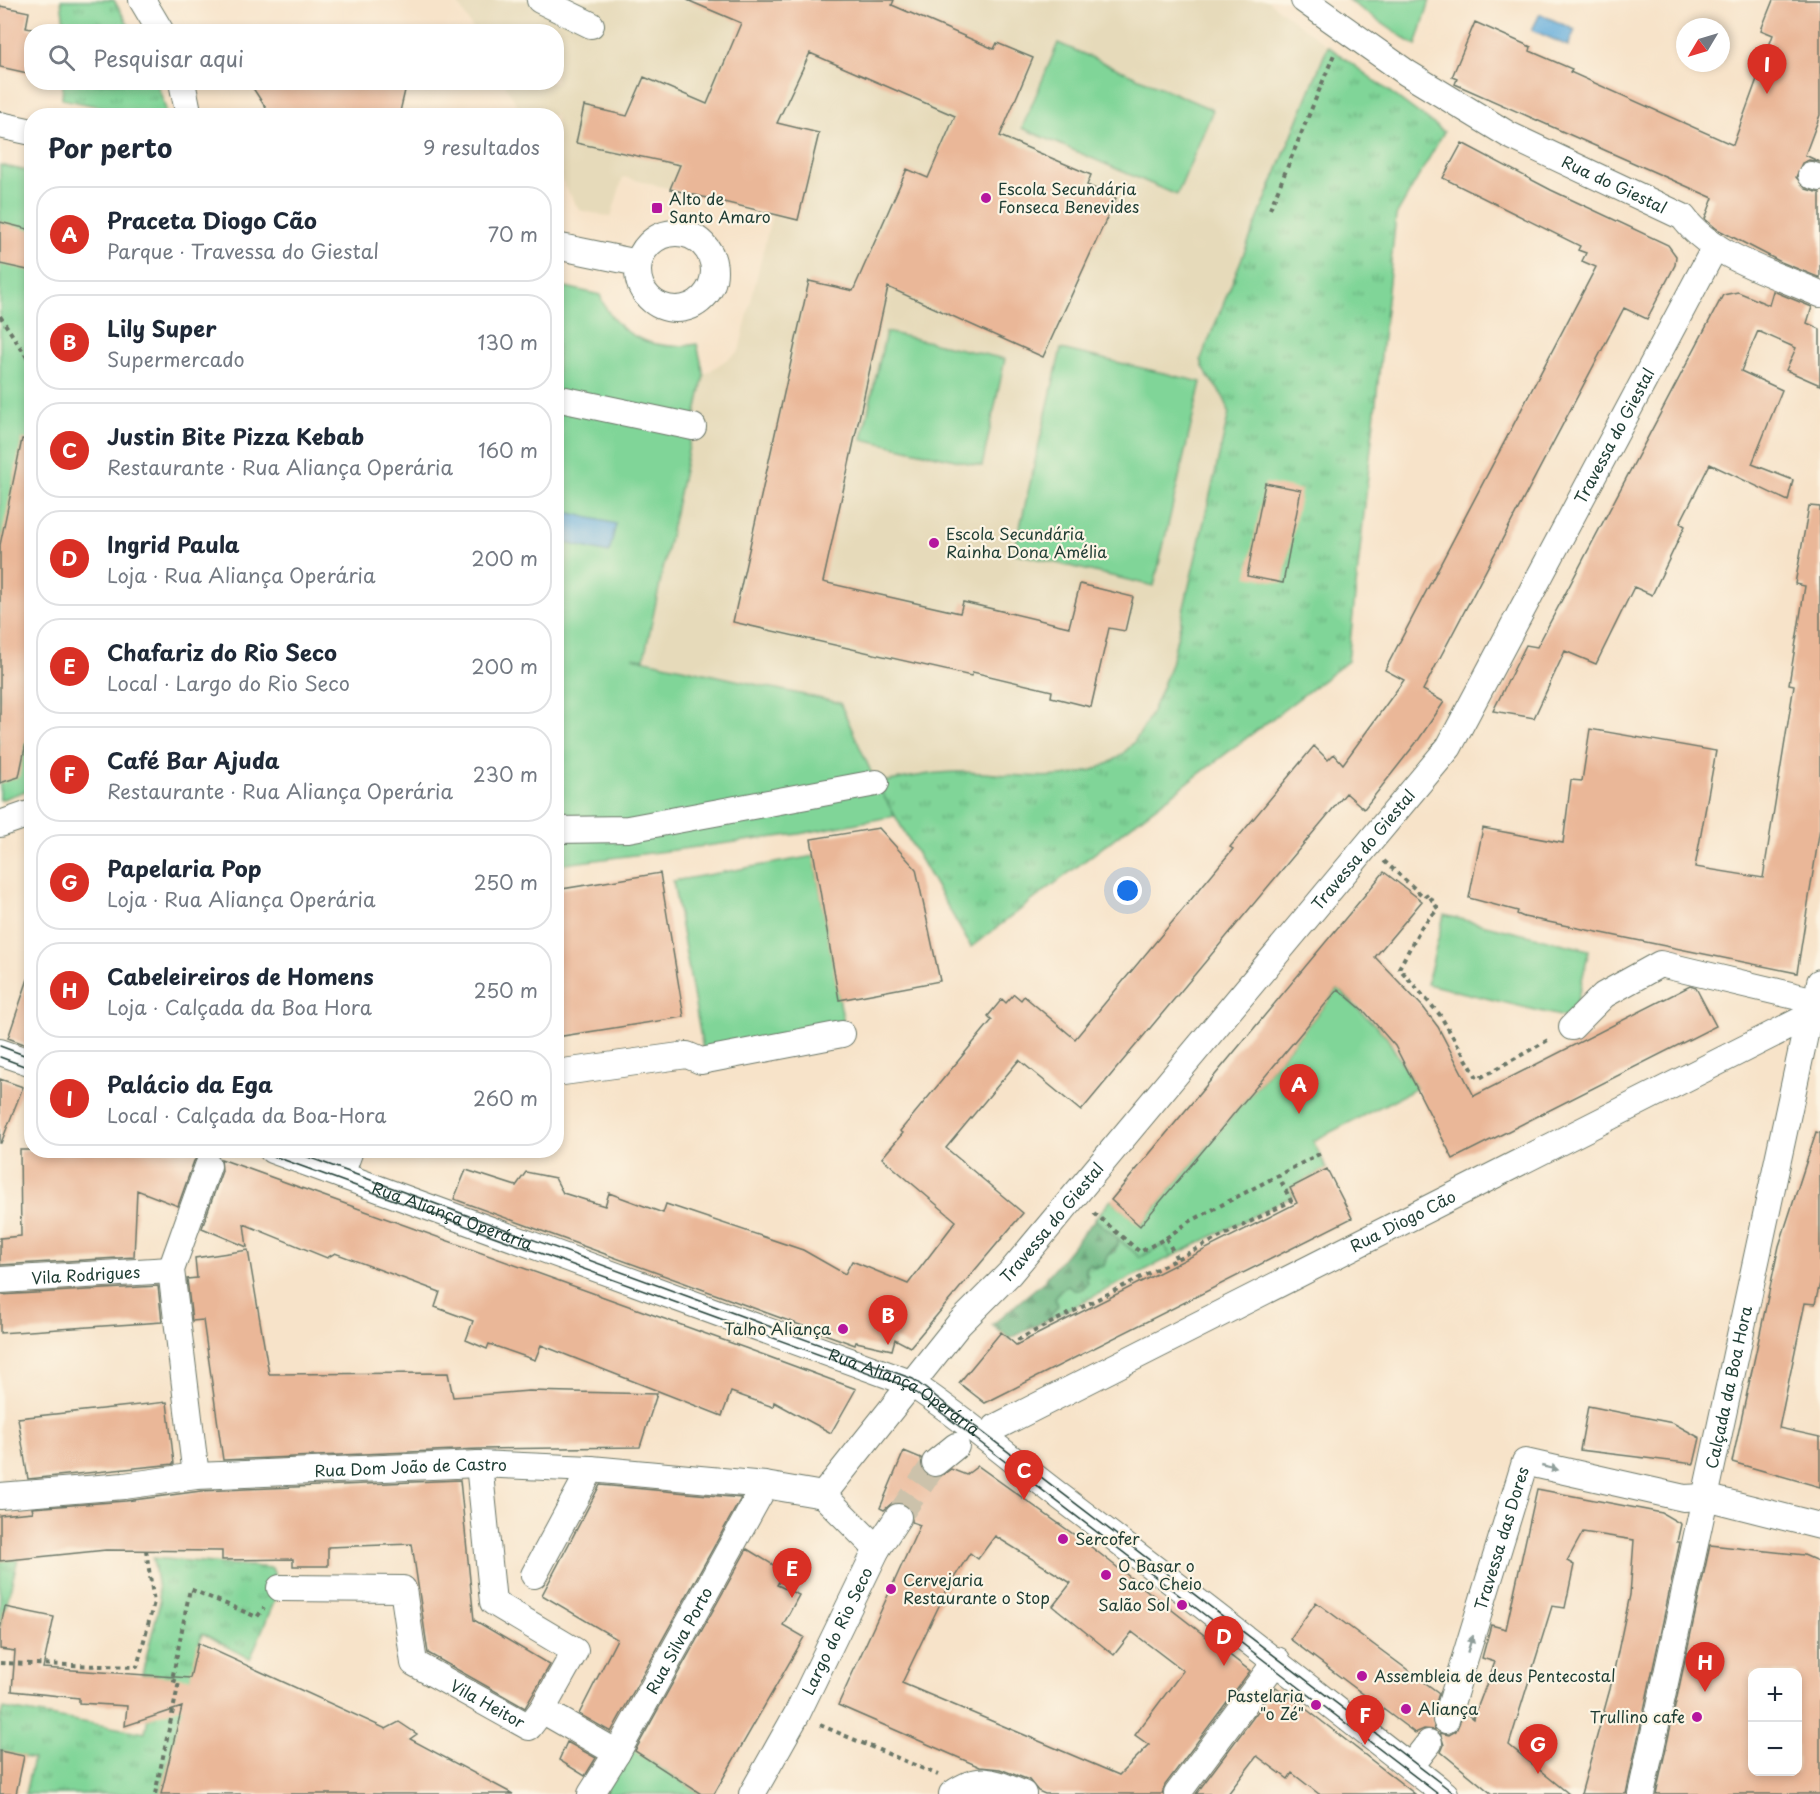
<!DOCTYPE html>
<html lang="pt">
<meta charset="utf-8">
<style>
:root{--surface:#fff;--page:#f2f2f3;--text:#1f2937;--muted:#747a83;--line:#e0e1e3;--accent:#d93025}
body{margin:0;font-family:"Playpen Sans",sans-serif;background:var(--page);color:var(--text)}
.controls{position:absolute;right:18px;bottom:18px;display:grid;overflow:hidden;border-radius:12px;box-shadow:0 3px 9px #0003}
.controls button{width:54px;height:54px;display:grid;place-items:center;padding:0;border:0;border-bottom:2px solid var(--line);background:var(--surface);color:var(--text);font:30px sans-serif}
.compass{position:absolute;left:1676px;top:18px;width:54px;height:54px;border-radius:50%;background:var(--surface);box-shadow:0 3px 9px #0003;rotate:232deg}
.you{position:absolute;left:1128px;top:891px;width:21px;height:21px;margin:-15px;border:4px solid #fff;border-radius:50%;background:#1a73e8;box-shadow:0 0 0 9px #1a73e833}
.badge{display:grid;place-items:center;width:39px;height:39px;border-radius:50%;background:var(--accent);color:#fff;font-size:20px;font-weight:700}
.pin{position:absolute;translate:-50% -50px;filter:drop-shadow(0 2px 3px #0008)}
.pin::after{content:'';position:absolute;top:32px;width:21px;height:18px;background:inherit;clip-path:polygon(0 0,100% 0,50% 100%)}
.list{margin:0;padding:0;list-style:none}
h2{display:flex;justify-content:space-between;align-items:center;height:78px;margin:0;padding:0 24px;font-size:26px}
h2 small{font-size:20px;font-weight:400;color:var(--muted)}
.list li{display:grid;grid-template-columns:39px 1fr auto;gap:18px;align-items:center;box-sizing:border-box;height:96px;margin:0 12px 12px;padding:0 12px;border:2px solid var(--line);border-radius:24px}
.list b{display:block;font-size:22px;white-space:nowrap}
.list p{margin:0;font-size:20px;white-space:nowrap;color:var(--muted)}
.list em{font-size:20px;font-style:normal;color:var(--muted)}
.icon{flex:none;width:33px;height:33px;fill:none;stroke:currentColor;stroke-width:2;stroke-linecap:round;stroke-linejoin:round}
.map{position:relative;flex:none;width:1820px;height:1794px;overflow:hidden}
.search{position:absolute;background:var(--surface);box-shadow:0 3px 9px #0003;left:24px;top:24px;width:540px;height:66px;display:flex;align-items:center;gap:15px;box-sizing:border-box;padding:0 21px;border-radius:24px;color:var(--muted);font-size:22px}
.panel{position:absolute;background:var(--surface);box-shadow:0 3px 9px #0003;left:24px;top:108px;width:540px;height:1050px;border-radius:24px}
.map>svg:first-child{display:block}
</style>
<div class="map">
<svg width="1820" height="1794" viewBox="0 0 1820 1794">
<defs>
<pattern id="grass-tufts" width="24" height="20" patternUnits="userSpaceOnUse" patternTransform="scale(1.5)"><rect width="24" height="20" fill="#80d598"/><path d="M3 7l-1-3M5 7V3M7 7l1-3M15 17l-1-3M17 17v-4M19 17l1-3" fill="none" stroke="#68ae7d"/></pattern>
<pattern id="forest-firs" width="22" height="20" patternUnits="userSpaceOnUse" patternTransform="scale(1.5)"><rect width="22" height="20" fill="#68b680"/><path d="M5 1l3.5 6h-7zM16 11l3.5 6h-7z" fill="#55956a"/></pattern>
</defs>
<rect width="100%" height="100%" fill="#fcf5e5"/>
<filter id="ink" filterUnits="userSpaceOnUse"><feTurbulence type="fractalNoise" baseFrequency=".0167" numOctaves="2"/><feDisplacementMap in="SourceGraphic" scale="12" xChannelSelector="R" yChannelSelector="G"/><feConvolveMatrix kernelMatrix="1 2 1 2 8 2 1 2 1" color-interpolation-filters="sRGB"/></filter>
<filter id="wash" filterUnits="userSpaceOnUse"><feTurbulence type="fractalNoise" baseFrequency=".008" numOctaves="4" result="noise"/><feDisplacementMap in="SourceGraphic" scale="24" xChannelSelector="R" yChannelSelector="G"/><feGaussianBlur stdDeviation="1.35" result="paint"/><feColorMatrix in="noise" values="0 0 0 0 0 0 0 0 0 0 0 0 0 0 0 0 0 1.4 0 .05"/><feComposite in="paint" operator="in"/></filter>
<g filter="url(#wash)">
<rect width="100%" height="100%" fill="#f7e3c9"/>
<path fill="#e6daba" d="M456 0H1267L1328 46 1201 359 1203 373 1221 392 1229 413 1171 664 1156 702 1134 742 1115 759 1086 773 1061 777 959 772 876 783 840 703 644 659 704 375 739 351 772 214 623 177 611 217 579 210 557 172 556 116 523 115 504 83 556 82V32L474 31Z"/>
<path fill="url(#grass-tufts)" stroke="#508966" stroke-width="1.5" d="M61 0H114L132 31H65Z
M1328 46 1444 132 1396 216 1348 661 971 947 876 783C904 779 934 771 962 772 1018 773 1093 793 1134 742 1151 719 1161 690 1171 664L1229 413C1225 389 1205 382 1201 359Z
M63 83H157L166 110 163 115H139L62 99Z
M1118 1239 1140 1257 1165 1244 1171 1257 1047 1320 1058 1306 1055 1298 1060 1289 1088 1276 1085 1268 1115 1251Z
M153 1558 272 1568 280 1588 250 1659 202 1633 161 1794H25L33 1759 0 1751V1721L4 1708 145 1733 156 1675 142 1674 160 1602Z
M18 1559 0 1629V1561Z"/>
<path fill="url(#forest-firs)" stroke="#447a5a" stroke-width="1.5" d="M1095 1219 1118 1239V1245L1107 1256 1104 1266 1094 1268 1090 1263 1085 1268 1088 1283 1082 1289H1072L1068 1286 1060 1290 1055 1298 1058 1306 1047 1320 1009 1339 992 1325 1043 1282Z"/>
<path fill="#80d598" stroke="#508966" stroke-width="1.5" d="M1348 0H1430L1416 46Z
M1058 43 1213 110 1177 195 1022 128Z
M0 165 32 172 31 789 0 800Z
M557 285 600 295C615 337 656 352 697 344L704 375 644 659 632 657 840 703 876 783 895 816 799 834 557 865Z
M886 332 1005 359 982 466 862 439Z
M1061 349 1201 382 1154 586 1014 553Z
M814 856 846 1036 705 1061 673 881Z
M1444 915 1589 950 1573 1019 1427 984Z
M1338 989 1386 1036 1417 1088 1313 1141 1327 1169 1290 1188 1293 1196 1171 1257 1164 1244 1140 1257 1095 1219 1111 1200 1141 1225Z
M630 1747 701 1794H603Z"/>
<path fill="#65addc" stroke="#427588" stroke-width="1.5" d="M1540 14 1575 30 1568 46 1532 30Z
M557 510 616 524 609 553 557 541Z"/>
<g id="blocks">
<path fill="#eab798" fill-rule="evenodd" d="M687 0H894L892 5 994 49 997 43 1033 58 1000 136 1091 175 1087 185 1116 198 1043 357 888 287 823 582 960 613 963 602 1069 627 1080 584 1133 597 1125 631 1109 628 1091 707 1051 697 1052 691 973 672 971 676 733 622 809 281 853 291 907 169 928 178 955 116 810 53 777 123 819 133 798 220 670 189 680 165 576 143 584 106 627 116 644 77 707 104 741 23Z
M1773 0H1820V115L1805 155 1820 162 1809 160 1802 163 1796 177 1806 189 1820 193V278L1781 262 1717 229 1705 219 1713 198 1455 84 1457 79 1452 77 1475 22 1531 47 1530 51 1572 69 1570 72 1733 145 1773 35 1761 30Z
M0 6 29 12 26 28 32 29V74L0 67Z
M249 82H407L399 116H271Z
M1462 143 1551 190 1668 245 1676 256 1675 265 1647 319 1624 308 1423 690 1444 702 1419 739 1364 809 1346 793 1081 1111 1019 1060 946 1148 1023 1213 910 1347 895 1339 892 1350 856 1342 855 1345 454 1199 466 1170 516 1186 526 1172 555 1178 563 1193 605 1206 609 1193 663 1213 666 1204 803 1250 845 1274 852 1261 908 1284 956 1221 882 1158 903 1133 900 1131 992 1020 988 1016 1002 999 1006 1003 1014 994 1021 1000 1024 996 1075 1039 1233 849 1230 847 1314 746 1328 760 1334 754 1343 764 1404 680 1385 670 1596 267 1582 261 1586 253 1578 250 1580 246 1443 178Z
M0 222 32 230V271L0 264Z
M1773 291 1812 307 1807 323 1820 329V385L1786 370 1796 348 1758 331 1741 371 1782 390 1752 464 1793 480 1788 501 1710 464 1680 523 1685 526 1652 595 1634 587 1596 664 1565 651 1534 718 1493 711 1526 645 1537 647 1723 295 1738 292 1769 305Z
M22 439 32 440V714L19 777 0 783V545Z
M1265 483 1301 490 1283 583 1247 576Z
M1809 506 1820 507V828L1797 973 1524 917 1517 914 1518 911 1469 898 1483 828 1563 843 1571 780 1582 781 1590 729 1716 751 1695 867 1763 878 1794 685 1789 684 1805 586 1795 584Z
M879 828 916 869 940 981 839 1000 811 839Z
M1384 872 1422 901 1375 957 1423 1007 1438 1027 1474 1096 1690 986 1696 988 1716 1026 1453 1159 1395 1046 1366 1013 1338 989 1140 1226 1111 1200Z
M660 873 684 1017 556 1037V890Z
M28 979H32V1047L8 1038Z
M0 1079 23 1087 1 1143H0Z
M1816 1132 1820 1133V1283L1815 1304 1805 1303 1779 1428 1820 1437V1487L1732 1462 1779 1246Z
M20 1150H198L203 1152 194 1161 178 1206 137 1190 134 1257 0 1265V1238L21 1236Z
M221 1159 748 1349 856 1389 831 1433 774 1402 773 1407 731 1392 722 1416 541 1345 535 1360 489 1344 487 1349 466 1340 473 1321 435 1307 440 1292 335 1253 327 1258 244 1224 247 1247 202 1228 222 1171Z
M1327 1169 1352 1218 985 1403 959 1383 1001 1332 1016 1345 1297 1203 1290 1188Z
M248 1250 269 1374 448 1373 453 1397 529 1391 657 1394 640 1447 478 1449 223 1460 203 1320 192 1321 187 1279 197 1278 195 1258Z
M158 1286 162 1322 0 1333V1295Z
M167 1402 174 1464 28 1479 18 1418Z
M1588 1406 1673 1423 1700 1438 1694 1464 1580 1450Z
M904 1451 921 1458 923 1472 930 1477 938 1478 951 1469 966 1475 978 1466 1090 1546 1250 1671 1165 1785 1162 1794H1045L1038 1791 1029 1780 1000 1769 980 1767 838 1705 920 1525 912 1522V1511L906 1504 898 1502 891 1504 884 1510 880 1508ZM995 1536 1071 1583 1053 1606 1114 1655 1132 1632 1183 1671 1135 1735 1149 1745 1119 1775 902 1683 948 1587 970 1553 978 1559Z
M460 1480 474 1620 550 1665 525 1708 428 1653 412 1544 328 1547V1566H293V1559L222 1560V1551L106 1550 0 1561V1515L33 1512 32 1508 126 1501 201 1491Z
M600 1485 741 1498 611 1732 579 1714 617 1639 542 1595Z
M1537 1489 1662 1513 1681 1524 1677 1542H1680L1626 1794H1581L1610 1689 1630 1595 1634 1540 1583 1532 1567 1561 1574 1565 1565 1608 1552 1606 1509 1745 1569 1794H1492L1441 1752 1444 1745 1440 1733 1449 1735 1456 1731 1464 1712 1473 1719 1495 1662 1482 1658 1491 1625 1506 1629Z
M1710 1545 1804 1555 1820 1562V1794H1656ZM1752 1672H1797V1772H1752Z
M747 1549 785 1572 777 1585 799 1595 783 1625 804 1637 714 1794H701L635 1751Z
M1316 1602 1439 1693 1432 1716 1435 1730 1424 1729 1415 1733 1290 1639Z
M5 1607 54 1617 43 1668 190 1678 198 1643 386 1729 399 1722 417 1734 410 1739 513 1794H161L182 1707 125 1726 127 1706 79 1703V1698L12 1691 15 1651 0 1649V1629Z
M1276 1687 1306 1709 1415 1794H1319L1292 1773 1288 1779 1257 1756 1228 1794H1196Z
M567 1742 596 1758 585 1776 559 1760Z
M0 1751 24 1756 16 1794H0Z"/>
</g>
</g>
<g filter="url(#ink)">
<use href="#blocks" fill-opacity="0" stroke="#6b7768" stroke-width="1.5"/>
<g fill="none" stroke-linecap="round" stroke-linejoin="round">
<path stroke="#ccc2ab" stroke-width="26" stroke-dasharray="26 13" stroke-linecap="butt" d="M898 1517 935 1463"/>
<g stroke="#6b7768" stroke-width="28">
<g id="minor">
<path d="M142 0 161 32"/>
<path d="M540 0 591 25"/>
<path id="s1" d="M1304 0 1407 73 1509 135 1683 217C1712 257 1776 274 1820 294"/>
<path d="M182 82 189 116"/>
<path d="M0 125 32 132"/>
<path d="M1811 175 1820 178"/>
<circle cx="676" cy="271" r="38"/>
<path d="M556 246 638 263"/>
<path d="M556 398 693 427"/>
<path d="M0 824 32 813"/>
<path d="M556 830 628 829 876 783"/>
<path d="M1572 1027 1604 995 1660 964 1820 1002"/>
<path d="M0 1052 32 1063"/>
<path d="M556 1073 687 1055 701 1061 842 1034"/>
<path id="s2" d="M272 1150 910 1383C967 1420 1016 1464 1070 1504 1196 1599 1320 1697 1445 1794"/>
<path d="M341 1175 350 1150"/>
<path id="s3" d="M0 1280 171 1270"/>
<path id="s4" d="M996 1427 1809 1016"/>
<path d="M935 1463 956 1446"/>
<path d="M479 1464 493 1602 575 1651 542 1710"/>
<path d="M196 1476 171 1270 208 1166"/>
<path id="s5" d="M823 1495 959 1324 1010 1273 1449 747 1715 247"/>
<path id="s6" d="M0 1496 124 1486 196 1476 479 1464 591 1469 765 1485 823 1495"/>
<path d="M877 1549 898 1517"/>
<path d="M534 1575 591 1469"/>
<path id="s7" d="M280 1588 403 1589 414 1663 529 1727 542 1710 617 1753"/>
<path id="s8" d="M1446 1720 1525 1462 1684 1498 1705 1497 1820 1526"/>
<path d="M1410 1767 1429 1743"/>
<path id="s9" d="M591 1794 617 1753 765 1485"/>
<path id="s10" d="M752 1794 797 1714 877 1549 823 1495"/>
<path d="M952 1794C981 1773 993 1782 1023 1794"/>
<path d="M1177 1794 1277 1660"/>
<path id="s11" d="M1641 1794 1809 1016 1817 1001 1820 982"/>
</g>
</g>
<path stroke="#6b7768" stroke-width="4" stroke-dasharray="4.5 4.5" stroke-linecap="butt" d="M1270 209 1335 52
M32 288V293
M0 316 32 365
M1384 861 1424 897 1428 894 1438 909 1422 926 1399 968 1440 1015 1478 1079 1550 1039
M1094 1213 1140 1252 1166 1238 1187 1223 1323 1152
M1166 1238 1177 1259
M1017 1340 1291 1201 1278 1175
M0 1663 137 1667 154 1602 146 1550
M820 1725 938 1775
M155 1794 179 1682 172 1680 190 1589 257 1617 264 1608"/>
<use href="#minor" stroke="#fff" stroke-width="26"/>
<path stroke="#1f3d34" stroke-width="1.5" d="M0 1046 32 1058
M0 1057 32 1069
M257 1150 908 1387 1438 1794
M289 1150 913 1379 1455 1794"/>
</g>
<defs><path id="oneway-solid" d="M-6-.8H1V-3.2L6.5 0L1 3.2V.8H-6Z" transform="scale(1.5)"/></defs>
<g fill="#8f9e9a">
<use href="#oneway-solid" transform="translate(1550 1468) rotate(13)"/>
<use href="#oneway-solid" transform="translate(1470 1644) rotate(-73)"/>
</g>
</g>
<g fill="#b5179e" stroke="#fcf5e5" stroke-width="2">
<circle cx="986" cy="198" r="6"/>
<rect x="651" y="202" width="12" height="12" rx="3"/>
<circle cx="934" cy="543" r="6"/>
<circle cx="843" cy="1329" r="6"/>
<circle cx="1063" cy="1539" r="6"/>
<circle cx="1106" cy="1575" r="6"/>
<circle cx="891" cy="1589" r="6"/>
<circle cx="1182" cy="1605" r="6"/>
<circle cx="1362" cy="1676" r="6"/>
<circle cx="1316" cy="1705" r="6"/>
<circle cx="1406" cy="1709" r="6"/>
<circle cx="1697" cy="1717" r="6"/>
</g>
<g text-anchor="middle" stroke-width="4.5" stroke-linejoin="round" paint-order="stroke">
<g font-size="16" fill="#1f3d34" stroke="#fcf5e5">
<text dy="6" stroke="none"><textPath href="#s1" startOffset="362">Rua do Giestal</textPath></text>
<text dy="6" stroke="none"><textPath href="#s5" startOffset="1328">Travessa do Giestal</textPath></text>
<text dy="6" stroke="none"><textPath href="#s5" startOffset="842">Travessa do Giestal</textPath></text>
<text dy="6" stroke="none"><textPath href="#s2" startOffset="192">Rua Aliança Operária</textPath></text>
<text dy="6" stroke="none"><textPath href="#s5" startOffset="356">Travessa do Giestal</textPath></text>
<text dy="6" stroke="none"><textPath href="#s4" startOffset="456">Rua Diogo Cão</textPath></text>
<text dy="6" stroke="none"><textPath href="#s3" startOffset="86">Vila Rodrigues</textPath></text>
<text dy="6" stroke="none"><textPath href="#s11" startOffset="416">Calçada da Boa Hora</textPath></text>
<text dy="6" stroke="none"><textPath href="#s2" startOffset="678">Rua Aliança Operária</textPath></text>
<text dy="6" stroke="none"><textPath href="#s6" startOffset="412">Rua Dom João de Castro</textPath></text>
<text dy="6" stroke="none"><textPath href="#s8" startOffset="190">Travessa das Dores</textPath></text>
<text dy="6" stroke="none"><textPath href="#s10" startOffset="184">Largo do Rio Seco</textPath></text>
<text dy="6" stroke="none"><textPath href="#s9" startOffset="177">Rua Silva Porto</textPath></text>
<text dy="6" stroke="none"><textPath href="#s7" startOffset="282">Vila Heitor</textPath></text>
</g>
<g font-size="16" fill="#1f3d34" stroke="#fcf5e5" text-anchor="start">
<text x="998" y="195">Escola Secundária<tspan x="998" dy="18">Fonseca Benevides</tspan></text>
<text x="669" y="205">Alto de<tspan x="669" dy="18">Santo Amaro</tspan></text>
<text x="946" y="540">Escola Secundária<tspan x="946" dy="18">Rainha Dona Amélia</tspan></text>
<text x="831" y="1335" text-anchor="end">Talho Aliança</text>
<text x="1075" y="1545">Sercofer</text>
<text x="1118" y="1572">O Basar o<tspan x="1118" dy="18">Saco Cheio</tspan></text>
<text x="903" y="1586">Cervejaria<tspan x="903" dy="18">Restaurante o Stop</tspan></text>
<text x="1170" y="1611" text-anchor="end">Salão Sol</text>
<text x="1374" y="1682">Assembleia de deus Pentecostal</text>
<text x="1304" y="1702" text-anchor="end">Pastelaria<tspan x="1304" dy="18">"o Zé"</tspan></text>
<text x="1418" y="1715">Aliança</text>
<text x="1685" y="1723" text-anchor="end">Trullino cafe</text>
</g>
</g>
</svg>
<div class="controls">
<button>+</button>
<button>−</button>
</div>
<svg class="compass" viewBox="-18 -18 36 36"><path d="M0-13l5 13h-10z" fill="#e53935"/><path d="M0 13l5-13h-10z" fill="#747a83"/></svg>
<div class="you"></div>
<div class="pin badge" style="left:1299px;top:1114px">A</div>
<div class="pin badge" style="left:888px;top:1345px">B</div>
<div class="pin badge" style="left:1024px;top:1500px">C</div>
<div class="pin badge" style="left:1224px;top:1666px">D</div>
<div class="pin badge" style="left:792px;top:1598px">E</div>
<div class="pin badge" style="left:1365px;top:1745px">F</div>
<div class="pin badge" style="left:1538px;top:1774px">G</div>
<div class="pin badge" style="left:1705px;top:1692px">H</div>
<div class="pin badge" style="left:1767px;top:94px">I</div>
<div class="search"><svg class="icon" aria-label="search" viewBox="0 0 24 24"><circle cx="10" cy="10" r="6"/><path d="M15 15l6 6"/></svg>Pesquisar aqui</div>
<section class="panel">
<h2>Por perto<small>9 resultados</small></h2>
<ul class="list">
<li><span class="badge">A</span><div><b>Praceta Diogo Cão</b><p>Parque · Travessa do Giestal</p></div><em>70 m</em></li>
<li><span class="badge">B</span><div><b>Lily Super</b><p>Supermercado</p></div><em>130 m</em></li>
<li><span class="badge">C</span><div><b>Justin Bite Pizza Kebab</b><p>Restaurante · Rua Aliança Operária</p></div><em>160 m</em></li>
<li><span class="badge">D</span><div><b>Ingrid Paula</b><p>Loja · Rua Aliança Operária</p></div><em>200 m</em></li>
<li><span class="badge">E</span><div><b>Chafariz do Rio Seco</b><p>Local · Largo do Rio Seco</p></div><em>200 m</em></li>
<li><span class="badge">F</span><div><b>Café Bar Ajuda</b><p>Restaurante · Rua Aliança Operária</p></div><em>230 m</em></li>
<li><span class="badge">G</span><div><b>Papelaria Pop</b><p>Loja · Rua Aliança Operária</p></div><em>250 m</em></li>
<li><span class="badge">H</span><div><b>Cabeleireiros de Homens</b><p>Loja · Calçada da Boa Hora</p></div><em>250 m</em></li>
<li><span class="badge">I</span><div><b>Palácio da Ega</b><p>Local · Calçada da Boa-Hora</p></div><em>260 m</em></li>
</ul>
</section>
</div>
